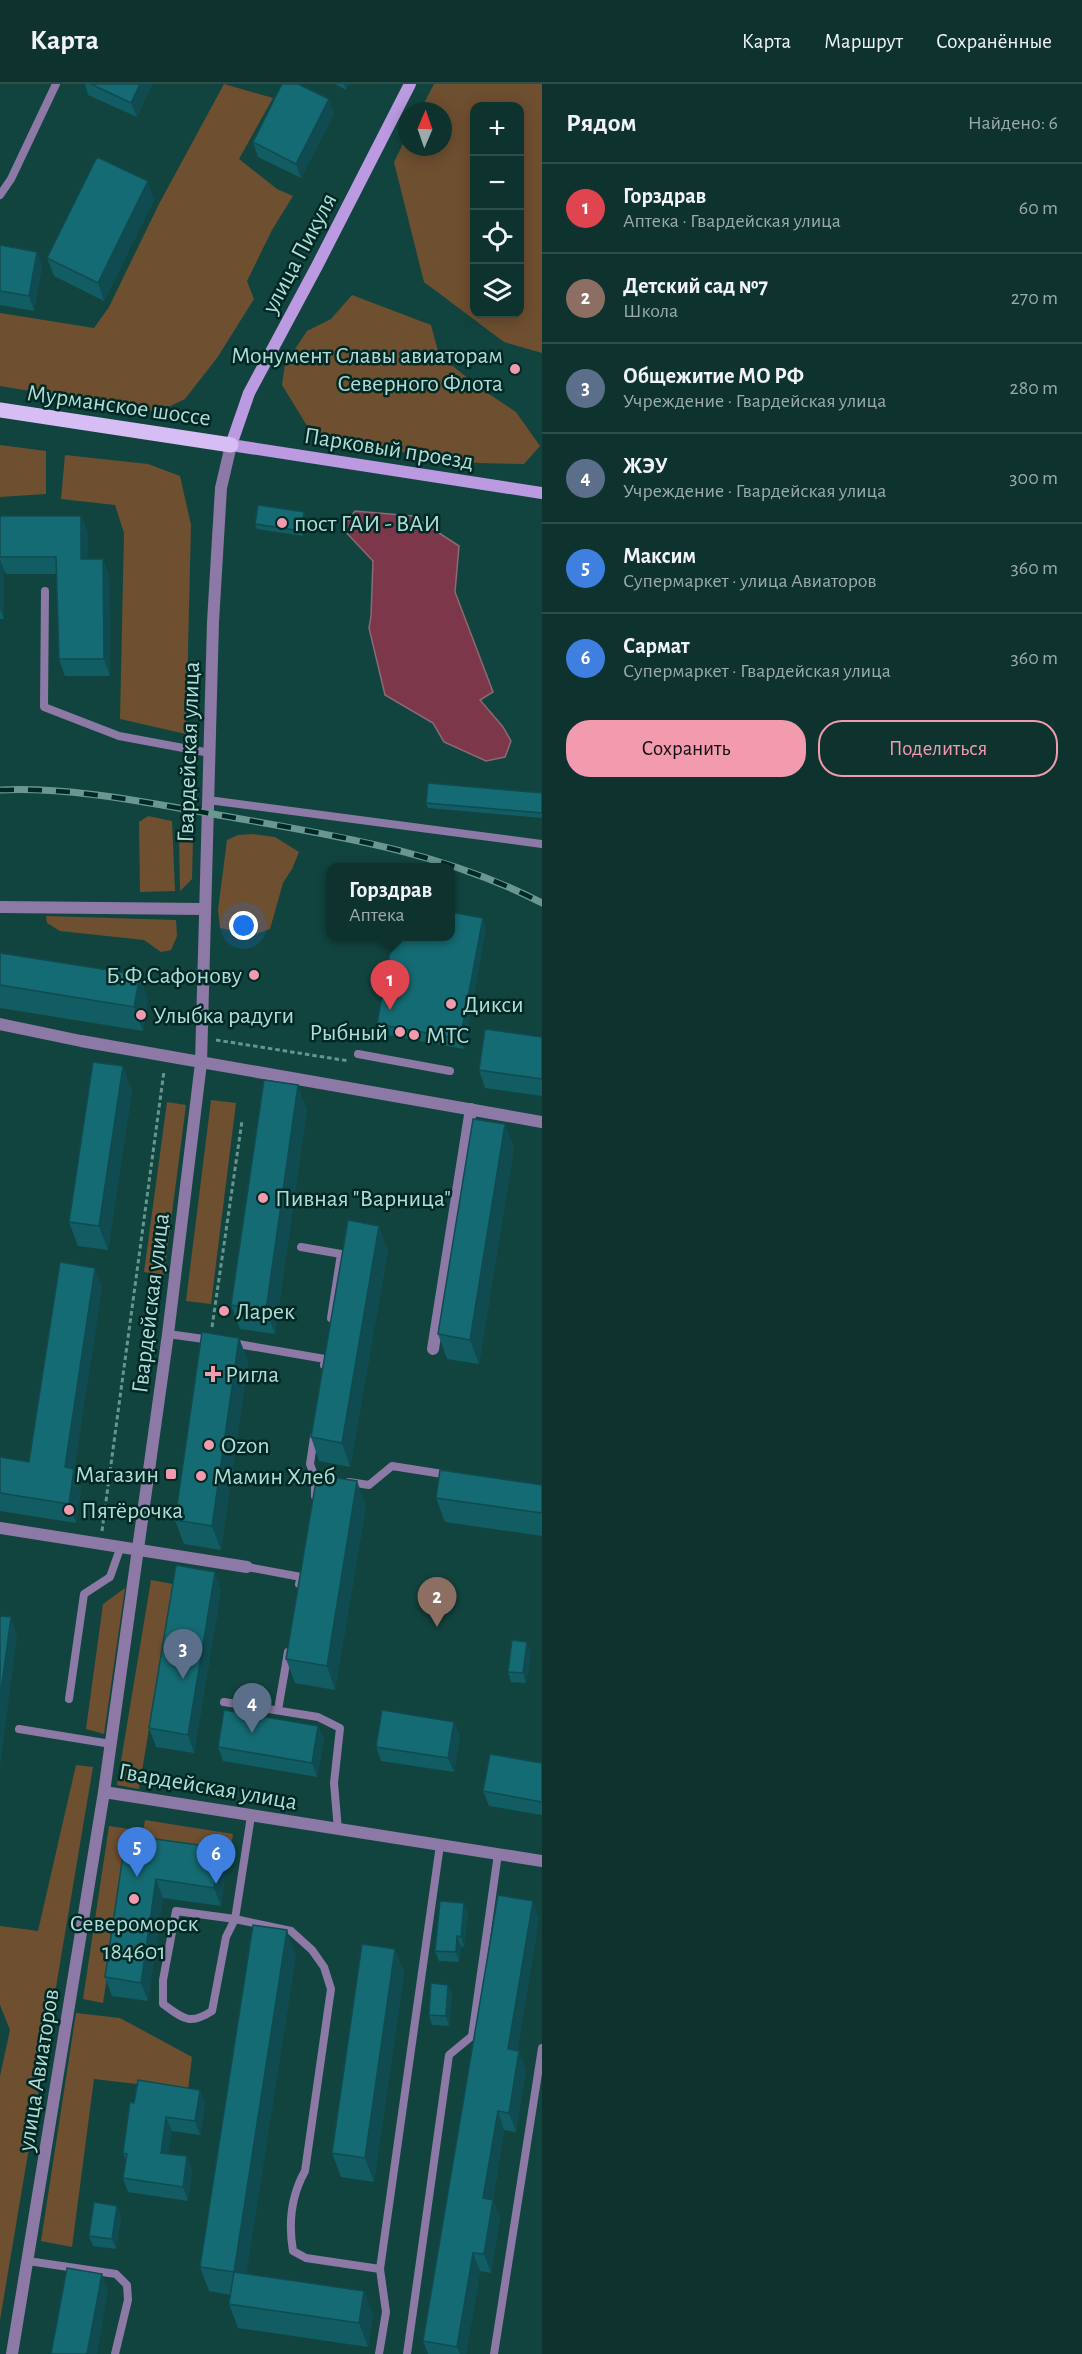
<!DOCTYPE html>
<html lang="ru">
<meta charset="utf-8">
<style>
:root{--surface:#0e332f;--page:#1c3f3b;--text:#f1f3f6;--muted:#9baaaa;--line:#2e4e4b;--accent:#f29aae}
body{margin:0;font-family:"Alegreya Sans",sans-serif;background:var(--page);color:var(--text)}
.controls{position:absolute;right:18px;top:18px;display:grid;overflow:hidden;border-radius:12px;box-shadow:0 3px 15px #0003}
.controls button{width:54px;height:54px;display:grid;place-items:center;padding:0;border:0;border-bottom:2px solid var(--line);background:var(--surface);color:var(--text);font:30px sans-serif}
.compass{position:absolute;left:398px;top:18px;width:54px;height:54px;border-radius:50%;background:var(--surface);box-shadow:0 3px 15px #0003;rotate:2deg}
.you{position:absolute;left:244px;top:842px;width:21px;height:21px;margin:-15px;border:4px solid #fff;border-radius:50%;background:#1a73e8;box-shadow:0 0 0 9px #1a73e833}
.badge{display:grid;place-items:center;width:39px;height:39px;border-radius:50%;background:var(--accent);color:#fff;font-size:20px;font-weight:700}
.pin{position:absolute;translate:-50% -50px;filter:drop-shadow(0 2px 3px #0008)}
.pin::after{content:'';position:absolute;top:32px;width:21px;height:18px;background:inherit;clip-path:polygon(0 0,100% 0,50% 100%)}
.popup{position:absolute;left:326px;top:779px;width:129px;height:78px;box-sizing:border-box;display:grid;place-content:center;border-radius:12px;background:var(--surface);filter:drop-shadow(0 2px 4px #0005);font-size:20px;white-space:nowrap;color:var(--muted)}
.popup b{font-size:22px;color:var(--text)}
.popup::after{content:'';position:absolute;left:50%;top:100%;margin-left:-12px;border:12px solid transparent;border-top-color:var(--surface)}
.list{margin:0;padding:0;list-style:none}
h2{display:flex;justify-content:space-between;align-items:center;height:78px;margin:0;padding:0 24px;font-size:26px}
h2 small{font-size:20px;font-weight:400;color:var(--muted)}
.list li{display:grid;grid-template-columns:39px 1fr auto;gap:18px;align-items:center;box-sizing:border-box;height:90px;padding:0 24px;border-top:2px solid var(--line)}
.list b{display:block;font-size:22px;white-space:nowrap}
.list p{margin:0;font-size:20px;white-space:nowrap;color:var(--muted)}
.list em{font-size:20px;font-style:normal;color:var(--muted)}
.actions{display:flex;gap:12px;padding:18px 24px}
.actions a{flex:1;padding:14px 0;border:2px solid var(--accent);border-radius:24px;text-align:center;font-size:21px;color:var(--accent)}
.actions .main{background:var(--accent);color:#111}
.icon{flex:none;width:33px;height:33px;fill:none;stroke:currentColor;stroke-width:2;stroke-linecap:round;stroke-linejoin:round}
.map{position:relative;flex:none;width:542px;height:2270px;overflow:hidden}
header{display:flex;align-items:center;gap:36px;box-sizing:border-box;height:84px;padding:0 30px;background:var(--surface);border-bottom:2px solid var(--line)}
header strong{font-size:28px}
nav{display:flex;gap:33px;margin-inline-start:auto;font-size:21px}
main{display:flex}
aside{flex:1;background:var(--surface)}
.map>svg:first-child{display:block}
</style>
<header>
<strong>Карта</strong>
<nav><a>Карта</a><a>Маршрут</a><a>Сохранённые</a></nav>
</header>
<main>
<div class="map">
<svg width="542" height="2270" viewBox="0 0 542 2270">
<rect width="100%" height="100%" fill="#12443f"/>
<path fill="#6e4f30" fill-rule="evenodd" d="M224 0 273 14 239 75 277 105 293 112 272 146 247 197 254 215 217 274 185 315 158 328 0 302V229L94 244 109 223 159 120Z
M434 0H542V269L504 258 424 198 394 78 407 52V63H443V27H420ZM475 22H520V230H475Z
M352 211 431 241 439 271 480 304 516 328 540 362 524 380 478 379 332 358 309 345 282 301 285 280 307 247 331 235Z
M0 361 46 367V410L0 413Z
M65 371 148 380 180 392 191 441 186 650 120 635 124 449 115 421 61 415Z
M148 732 172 737 175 807 140 808 139 738Z
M179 748 193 753 192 795 180 807Z
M253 750 275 753 299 768 292 785 283 799 270 845 253 851 220 844 218 826 227 756 238 751Z
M46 832 176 836 177 852 171 866 161 868 144 856 60 847 47 839Z
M211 1016 236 1019 211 1220 186 1217Z
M167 1018 186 1021 164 1191 144 1188Z
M151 1496 173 1500 139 1705 117 1701Z
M125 1504 104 1650 86 1645 103 1520Z
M76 1681 93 1683 0 2236V1992L10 1946 0 1921V1842L38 1847Z
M145 1736 233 1750 229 1775 141 1760Z
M109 1742 129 1745 103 1919 83 1915Z
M76 1929 120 1934 192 1973 188 2006 94 1995 72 2163 41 2157Z"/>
<path fill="#7c384a" stroke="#8c6974" stroke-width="1.5" d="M355 427 413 432 459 462 455 508 493 608 480 616 503 643 511 657 505 673 486 677 444 658 433 639 385 611 369 544 371 532 373 477 342 444Z"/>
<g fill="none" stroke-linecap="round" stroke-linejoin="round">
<path stroke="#67948f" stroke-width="3" stroke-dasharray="4.5 3" stroke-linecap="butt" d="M216 956 349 977
M212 1243 242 1037
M102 1447 164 987"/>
<path stroke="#8d79a5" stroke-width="8" d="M0 111 11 95 56 0
M45 507 44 623 119 652 210 669
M208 716 542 760
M358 970 450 987
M301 1163 341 1170 331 1234
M168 1250 211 1256
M232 1259 325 1275 324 1281
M314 1353 310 1380 315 1394V1412
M349 1398 369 1401 392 1382 449 1391
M247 1483 301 1493 299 1500
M69 1615 84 1510 110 1493 121 1462
M224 1618 318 1633 340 1644 334 1699 338 1746
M278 1626 288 1568
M19 1645 111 1660
M251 1732 235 1835 291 1847 312 1866 324 1883 331 1905 305 2087C291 2112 288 2138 293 2167L306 2174 380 2185 386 2228 379 2270
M176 1827 235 1835 226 1853 212 1927C189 1942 183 1934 163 1920V1896Z
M28 2177 116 2190 127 2201 128 2216 115 2270
M380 2185 440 1761
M407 2270 449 1971 472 1952 498 1770
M494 2270 542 1964"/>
<path stroke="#8d79a5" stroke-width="12" d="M0 823 204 825
M0 940 81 957 542 1038
M433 1265 471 1025
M0 1444 247 1483
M104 1708 542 1777
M12 2270 104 1708 168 1250 201 979 213 538 221 404 231 361"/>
<path stroke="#bb9ae1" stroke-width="12" d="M410 0 317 182 249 309 231 361 542 409"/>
<path stroke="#d6bef4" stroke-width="15" d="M0 326 231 361"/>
<g stroke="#6a9791" stroke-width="7">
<path id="rail" d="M0 706C71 703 143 718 213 730 325 750 440 766 542 819"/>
</g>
<use href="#rail" stroke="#002925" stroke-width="4.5" stroke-dasharray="14" stroke-linecap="butt"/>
</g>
<path fill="#125c63" d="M85 0H152L137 33 88 11Z
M335 0H349L346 6Z
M329 15 334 30 301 94 258 73 253 58Z
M154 116 104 217 54 192 47 174Z
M0 161 37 168 42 182 34 227 0 221Z
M0 432H81L88 449 87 475H103L109 492 110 592H65L59 575 56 490H6L4 486V535H0Z
M306 433 303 452 257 445 255 440Z
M542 709V734L428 724 426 719Z
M486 844 464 965 381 950 377 940Z
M0 869 148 916 143 947 0 924Z
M542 953V1012L485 1004 479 986Z
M132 1006 108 1166 78 1162 69 1138Z
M307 1025 275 1250 240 1245 231 1221Z
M505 1040 514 1064 479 1280 447 1275 438 1250Z
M388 1166 350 1383 319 1377 311 1353Z
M102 1203 74 1385 81 1404 76 1439 0 1427V1373L29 1378Z
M239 1254 248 1278 221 1466 184 1460 175 1436Z
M542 1401V1452L445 1438 436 1414Z
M366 1422 335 1606 295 1599 286 1575Z
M221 1506 194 1669 156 1663 149 1644Z
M531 1568 526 1599 511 1598 508 1588Z
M454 1638 460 1652 454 1688 381 1677 376 1663Z
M318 1642 324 1656 317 1693 223 1677 218 1663Z
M542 1679V1731L489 1722 483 1707Z
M126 1751 226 1783 221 1822 163 1814 148 1917 112 1912 105 1893Z
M464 1819 468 1830 464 1863 461 1862 459 1878 439 1877 435 1867Z
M539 1835 517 1967H519L526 1986 516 2048 504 2046 493 2116 500 2134 491 2189 480 2187 466 2270H428L423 2257Z
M395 1865 404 1889 374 2098 341 2093 332 2069Z
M296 1871 246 2190 364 2207 373 2231 368 2263 238 2244 229 2220 231 2211 209 2207 200 2183Z
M448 1901 452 1911 449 1942 432 1941 429 1931Z
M200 2006 205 2020 200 2051 172 2047 168 2070 187 2072 192 2087 188 2117 128 2108 123 2094 126 2077 123 2069 134 2019Z
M121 2132 116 2165 93 2162 89 2152Z"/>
<path fill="#0f4b50" d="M140 0H152L137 33 131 19Z
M344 0H349L346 6Z
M329 15 334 30 301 94 296 80Z
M148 97 154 116 104 217 98 199Z
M37 168 42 182 34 227 29 212Z
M304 428 306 433 303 452 302 447Z
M81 432 88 449 87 492 81 475Z
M0 475 4 486V535L0 524Z
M103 475 109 492 110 592 104 575Z
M483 834 486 844 464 965 460 955Z
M140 891 148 916 143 947 134 923Z
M123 982 132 1006 108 1166 99 1142Z
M298 1001 307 1025 275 1250 266 1226Z
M505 1040 514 1064 479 1280 470 1256Z
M379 1142 388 1166 350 1383 342 1359Z
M95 1184 102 1203 72 1402 65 1383Z
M239 1254 248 1278 221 1466 212 1442Z
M74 1385 81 1404 76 1439 69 1420Z
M357 1397 366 1422 335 1606 327 1582Z
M215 1488 221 1506 194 1669 188 1651Z
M11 1533 17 1552 0 1684V1615Z
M527 1558 531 1568 526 1599 523 1589Z
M454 1638 460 1652 454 1688 448 1674Z
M318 1642 324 1656 317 1693 312 1679Z
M220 1764 226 1783 221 1822 214 1804Z
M156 1795 163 1814 148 1917 141 1899Z
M533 1817 539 1835 515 1984 508 1965Z
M464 1819 468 1830 464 1863 461 1853Z
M287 1846 296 1871 243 2213 234 2188Z
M457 1852 461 1862 459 1878 456 1868Z
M395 1865 404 1889 374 2098 365 2074Z
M448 1901 452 1911 449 1942 446 1932Z
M519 1967 526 1986 516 2048 509 2029Z
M200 2006 205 2020 200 2051 195 2037Z
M498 2027 504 2046 490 2133 483 2114Z
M166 2033 172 2047 166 2083 161 2069Z
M187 2072 192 2087 188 2117 183 2103Z
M493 2116 500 2134 491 2189 484 2170Z
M117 2122 121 2132 116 2165 112 2155Z
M473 2169 480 2187 466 2270H460L457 2263Z
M102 2190 108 2208 97 2270H87Z
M364 2207 373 2231 368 2263 359 2239Z"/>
<path fill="#156b73" stroke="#0f4b50" stroke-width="1.5" d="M91 0H140L131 19Z
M282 0H298L329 15 296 80 253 58Z
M97 73 148 97 98 199 47 174Z
M0 161 37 168 29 212 0 207Z
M258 421 304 428 302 447 255 440Z
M0 432H81V475H103L104 575H59L56 473H0Z
M428 699 542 709V729L426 719Z
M450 828 483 834 460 955 377 940 393 852H450Z
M0 869 140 891 134 923 0 901Z
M485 945 542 953V995L479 986Z
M93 978 123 982 99 1142 69 1138Z
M264 996 298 1001 266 1226 231 1221Z
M473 1035 505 1040 470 1256 438 1250Z
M348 1136 379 1142 342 1359 311 1353Z
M60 1178 95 1184 65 1383 74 1385 69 1420 0 1409V1373L29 1378Z
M202 1248 239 1254 212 1442 175 1436Z
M440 1386 542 1401V1429L436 1414Z
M317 1391 357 1397 327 1582 286 1575Z
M176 1481 215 1488 188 1651 149 1644Z
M0 1532 11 1533 0 1615Z
M512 1556 527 1558 523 1589 508 1588Z
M224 1626 318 1642 312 1679 218 1663Z
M382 1626 454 1638 448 1674 376 1663Z
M490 1670 542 1679V1718L483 1707Z
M126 1751 220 1764 214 1804 156 1795 141 1899 105 1893Z
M498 1811 533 1817 508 1965 519 1967 509 2029 498 2027 483 2114 493 2116 484 2170 473 2169 457 2263 423 2257Z
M440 1817 464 1819 461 1853 457 1852 456 1868 435 1867Z
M253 1841 287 1846 234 2188 200 2183Z
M362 1860 395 1865 365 2074 332 2069Z
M431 1899 448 1901 446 1932 429 1931Z
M138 1996 200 2006 195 2037 166 2033 161 2069 187 2072 183 2103 123 2094 127 2070 123 2069 130 2018 134 2019Z
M94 2118 117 2122 112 2155 89 2152Z
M67 2184 102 2190 87 2270H51Z
M234 2188 364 2207 359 2239 229 2220Z"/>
<g fill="#f29aae" stroke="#002925" stroke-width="2">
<circle cx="515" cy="285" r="6"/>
<circle cx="282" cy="439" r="6"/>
<circle cx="254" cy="891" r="6"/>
<circle cx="451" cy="920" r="6"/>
<circle cx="141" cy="931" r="6"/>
<circle cx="400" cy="948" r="6"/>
<circle cx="414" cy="951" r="6"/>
<circle cx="263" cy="1114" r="6"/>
<circle cx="224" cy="1227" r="6"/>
<path d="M210 1281h6v6h6v6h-6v6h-6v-6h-6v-6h6z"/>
<circle cx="209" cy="1361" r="6"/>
<rect x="165" y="1384" width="12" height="12" rx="3"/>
<circle cx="201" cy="1392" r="6"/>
<circle cx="69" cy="1426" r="6"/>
<circle cx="134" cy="1815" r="6"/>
</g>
<g text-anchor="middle" stroke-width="5" stroke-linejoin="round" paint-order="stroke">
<g font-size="24" fill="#b2dbd5" stroke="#002925">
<text transform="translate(299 169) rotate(-62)" y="8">улица Пикуля</text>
<text transform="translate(119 321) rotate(8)" y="8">Мурманское шоссе</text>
<text transform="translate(389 364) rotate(9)" y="8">Парковый проезд</text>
<text transform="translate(188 668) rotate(-88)" y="8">Гвардейская улица</text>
<text transform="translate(150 1219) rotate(-83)" y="8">Гвардейская улица</text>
<text transform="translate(208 1702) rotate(10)" y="8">Гвардейская улица</text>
<text transform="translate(38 1986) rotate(-81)" y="8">улица Авиаторов</text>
</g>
<g font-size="24" fill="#b2dbd5" stroke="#002925" text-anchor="start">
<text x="503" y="279" text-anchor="end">Монумент Славы авиаторам<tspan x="503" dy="28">Северного Флота</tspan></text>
<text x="294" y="447">пост ГАИ - ВАИ</text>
<text x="242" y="899" text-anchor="end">Б.Ф.Сафонову</text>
<text x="463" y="928">Дикси</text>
<text x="153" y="939">Улыбка радуги</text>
<text x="388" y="956" text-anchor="end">Рыбный</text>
<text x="426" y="959">МТС</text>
<text x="275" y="1122">Пивная "Варница"</text>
<text x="236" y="1235">Ларек</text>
<text x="225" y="1298">Ригла</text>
<text x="221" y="1369">Ozon</text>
<text x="159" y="1398" text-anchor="end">Магазин</text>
<text x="213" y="1400">Мамин Хлеб</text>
<text x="81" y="1434">Пятёрочка</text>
<text x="134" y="1847" text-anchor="middle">Североморск<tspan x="134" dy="28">184601</tspan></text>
</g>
</g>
</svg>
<div class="controls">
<button>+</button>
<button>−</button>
<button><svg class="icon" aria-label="locate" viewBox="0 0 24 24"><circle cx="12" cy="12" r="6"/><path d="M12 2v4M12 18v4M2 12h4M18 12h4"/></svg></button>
<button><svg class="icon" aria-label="layers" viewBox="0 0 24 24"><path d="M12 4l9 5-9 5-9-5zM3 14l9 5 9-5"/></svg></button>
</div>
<svg class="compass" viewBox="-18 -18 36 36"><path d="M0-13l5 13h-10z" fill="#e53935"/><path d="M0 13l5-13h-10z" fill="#9baaaa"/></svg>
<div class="you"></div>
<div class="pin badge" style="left:390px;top:926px;background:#e0444e">1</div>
<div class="popup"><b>Горздрав</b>Аптека</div>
<div class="pin badge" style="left:437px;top:1543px;background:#8d6e63">2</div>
<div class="pin badge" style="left:183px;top:1595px;background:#5c6f8a">3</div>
<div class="pin badge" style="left:252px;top:1649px;background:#5c6f8a">4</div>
<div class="pin badge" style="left:137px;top:1793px;background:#3f7fe0">5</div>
<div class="pin badge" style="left:216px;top:1800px;background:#3f7fe0">6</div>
</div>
<aside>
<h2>Рядом<small>Найдено: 6</small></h2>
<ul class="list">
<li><span class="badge" style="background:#e0444e">1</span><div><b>Горздрав</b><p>Аптека · Гвардейская улица</p></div><em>60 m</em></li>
<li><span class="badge" style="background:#8d6e63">2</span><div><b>Детский сад №7</b><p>Школа</p></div><em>270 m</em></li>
<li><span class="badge" style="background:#5c6f8a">3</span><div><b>Общежитие МО РФ</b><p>Учреждение · Гвардейская улица</p></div><em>280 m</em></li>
<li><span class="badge" style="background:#5c6f8a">4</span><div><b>ЖЭУ</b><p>Учреждение · Гвардейская улица</p></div><em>300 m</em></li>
<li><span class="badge" style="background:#3f7fe0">5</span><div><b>Максим</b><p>Супермаркет · улица Авиаторов</p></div><em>360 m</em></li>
<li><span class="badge" style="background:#3f7fe0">6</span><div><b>Сармат</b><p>Супермаркет · Гвардейская улица</p></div><em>360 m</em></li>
</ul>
<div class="actions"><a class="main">Сохранить</a><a>Поделиться</a></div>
</aside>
</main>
